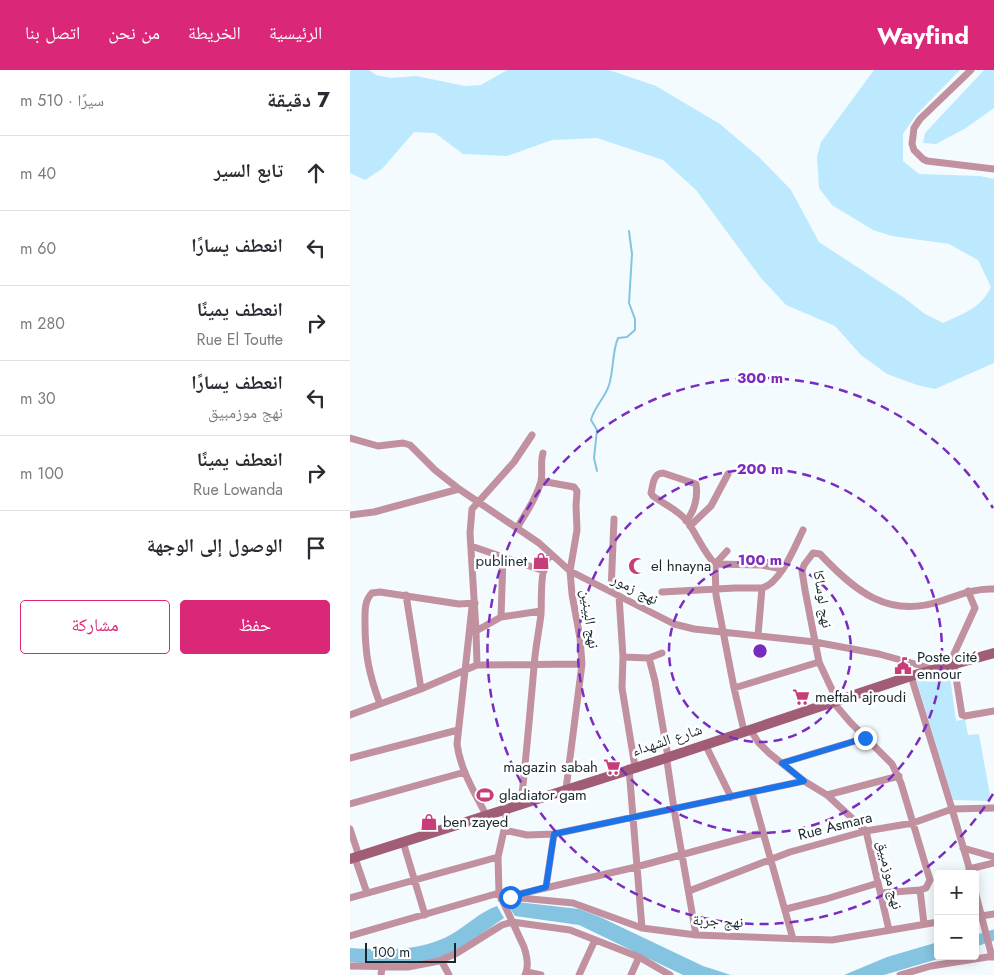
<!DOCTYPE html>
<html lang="ar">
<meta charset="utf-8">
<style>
:root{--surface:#fff;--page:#f2f2f3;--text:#2b2b33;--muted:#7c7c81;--line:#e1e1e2;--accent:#db2777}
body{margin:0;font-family:Jost,"Noto Naskh Arabic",sans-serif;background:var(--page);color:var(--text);direction:rtl}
.controls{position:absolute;right:15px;bottom:15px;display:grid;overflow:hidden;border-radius:5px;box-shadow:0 2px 12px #0003}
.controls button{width:45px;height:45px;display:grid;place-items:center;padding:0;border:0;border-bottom:1px solid var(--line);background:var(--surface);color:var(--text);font:25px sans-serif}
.scale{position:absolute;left:15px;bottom:12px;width:91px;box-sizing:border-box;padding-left:5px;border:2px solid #19282f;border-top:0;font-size:14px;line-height:18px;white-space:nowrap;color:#19282f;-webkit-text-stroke:4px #fff;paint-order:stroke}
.stop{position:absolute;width:15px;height:15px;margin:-11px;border:4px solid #1a73e8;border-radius:50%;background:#fff}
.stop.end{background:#1a73e8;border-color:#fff;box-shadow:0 1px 5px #0008}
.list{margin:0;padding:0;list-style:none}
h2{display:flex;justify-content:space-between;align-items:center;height:65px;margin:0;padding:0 20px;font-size:21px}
h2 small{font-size:16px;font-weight:400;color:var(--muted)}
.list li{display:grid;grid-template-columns:32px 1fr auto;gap:15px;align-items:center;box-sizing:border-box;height:75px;padding:0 20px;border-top:1px solid var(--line)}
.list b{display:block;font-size:19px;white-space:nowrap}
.list p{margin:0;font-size:16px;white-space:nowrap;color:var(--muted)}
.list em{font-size:16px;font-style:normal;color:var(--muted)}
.actions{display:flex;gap:10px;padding:15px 20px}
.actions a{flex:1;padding:11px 0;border:1px solid var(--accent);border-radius:5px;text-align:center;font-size:18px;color:var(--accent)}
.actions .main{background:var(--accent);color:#fff}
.icon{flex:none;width:28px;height:28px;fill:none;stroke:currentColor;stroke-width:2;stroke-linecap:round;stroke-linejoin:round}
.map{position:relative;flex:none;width:644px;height:905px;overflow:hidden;direction:ltr}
header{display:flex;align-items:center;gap:30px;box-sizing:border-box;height:70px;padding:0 25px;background:var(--accent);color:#fff}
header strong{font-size:24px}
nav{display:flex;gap:28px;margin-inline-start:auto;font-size:18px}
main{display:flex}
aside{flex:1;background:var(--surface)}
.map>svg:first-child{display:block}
</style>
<header>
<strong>Wayfind</strong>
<nav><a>الرئيسية</a><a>الخريطة</a><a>من نحن</a><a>اتصل بنا</a></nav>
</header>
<main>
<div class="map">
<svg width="644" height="905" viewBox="0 0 644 905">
<rect width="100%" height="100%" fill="#f4fbff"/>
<path fill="#bce9fe" d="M0 0H19L26 5 41 8 66 6 115 16 131 15 157 0H259L306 16 370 54 410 88 441 120 469 172 553 227 575 244 593 253C614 243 630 239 641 217L628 190 599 174 542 166 523 160 482 135 469 118 467 87 471 72 524 0H610L566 45 553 64V91L569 104 630 106 644 109V293L585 319 567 315 537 304 511 285 485 256 436 235 411 208 346 120 313 90 247 68 202 70 157 86 113 84 85 63 64 62 32 99 15 110 0 103Z
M634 0H644V38L616 58 586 74 573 73 575 63Z
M599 599 606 651 615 649 618 665 629 664 641 731 603 730 566 609Z"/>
<path fill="#84c4e0" d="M167 832 229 839 250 847 353 896 381 905H333L229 855 165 846 157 834Z
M147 836 154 848C134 862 112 879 88 888 60 898 29 895 0 892V878C34 880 71 882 102 864 117 855 130 842 147 836Z
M588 872V886H598L534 905H494L537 887Z"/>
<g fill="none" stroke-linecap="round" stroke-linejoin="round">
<path stroke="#84c4e0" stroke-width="2" d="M247 401 244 388 247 360 241 350C244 337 255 328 259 315 264 299 262 282 268 268L277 267 285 260V249L279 233 282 184 279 161"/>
<path stroke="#84c4e0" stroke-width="11" d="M625 871 644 865"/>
<path stroke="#c191a0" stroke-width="7" d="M621 0 570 49 564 58 562 74 564 80 573 89 577 91 644 99
M0 368 28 376 53 373 60 375 85 400 109 419
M191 411 224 417 227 421 226 436 227 460 220 501 222 524 230 568 232 594 216 719
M0 445 24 442 109 419 189 473 220 501 324 554 344 559 465 572 529 584 583 599
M336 451C345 441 348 426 346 414L313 403C303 403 303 415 301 423L303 426C315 435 327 439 337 451 347 465 353 481 365 494L411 495 433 499
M340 456 361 436 378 404
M167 458C175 444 187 428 191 411 193 402 190 393 193 383
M121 476 194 501
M377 481 365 494 366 525 384 618 469 592
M261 521 264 449
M312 522 385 518H412
M56 525 71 619
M269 526 273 587 272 618 285 697
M122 537 107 674C110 699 125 723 136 745
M151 547 153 488
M126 561 151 547 191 541
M408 565 412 518C431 513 445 476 453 460
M273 587 299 588 312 583
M299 588 305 611 318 687 317 691 324 739 346 865
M127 595 126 561 120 463 122 439 164 392 182 365
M604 595 612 645 615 646 644 641
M598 597 625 538 618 521
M561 606 602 739 621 804
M384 618 394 661
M489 630 484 624 469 592 455 520 452 501 454 495 463 483 470 484C505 521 538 549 591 531 609 525 625 518 644 519
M483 632 500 652 542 694 551 713 580 810 576 818 570 820 531 823
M30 634C19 604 15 585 15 553 15 542 14 531 22 523L30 522 109 534 125 533
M0 645 71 619 127 595 232 594
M400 659 408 672 419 683 454 711 477 725 516 761 539 860
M355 674 381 727
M0 688 108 660
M432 693 515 668
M279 698 292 858
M402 723 443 869
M477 725 549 706
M0 734 115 702
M171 734C176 688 180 643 184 597 185 579 189 562 191 544 192 530 189 494 201 485
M157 739 154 760 148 787 149 823 174 877C177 886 179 897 175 905
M0 759 9 786
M154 760 177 765 204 764 454 711
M53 772 75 845
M613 778 644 787
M5 788 17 823
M619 799 644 793
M196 817 204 764
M570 820 574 854
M339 821 440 782 516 761 563 753 602 739 644 738
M625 821 642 887H644
M165 825 286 797 412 763
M0 828 148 787
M151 829 160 827 223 833 292 858 346 865 482 870 588 852
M436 839 476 829 528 813
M625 847 644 844
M0 866 149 823
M91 890 99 905
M0 896 58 897 89 891 107 883 152 855 162 852 220 860 289 887 320 905
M177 902 191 905
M31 905 32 897
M229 905 245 870
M281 905 289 887
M550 905 581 896 644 886"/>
<path stroke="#a15d75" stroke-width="10" d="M0 789 310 690 561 606 644 583"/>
</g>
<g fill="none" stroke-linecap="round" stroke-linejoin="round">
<path stroke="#1a73e8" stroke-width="6" d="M160 827 196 817 204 764 454 711 432 693 515 668"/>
</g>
<g fill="none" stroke="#7b2cbf" stroke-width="2.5" stroke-dasharray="9 6">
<circle cx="410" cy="581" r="91"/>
<circle cx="410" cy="581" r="182"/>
<path d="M643 724A273 273 0 1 1 643 438"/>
</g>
<defs>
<g id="shop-bare" transform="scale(1.35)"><path d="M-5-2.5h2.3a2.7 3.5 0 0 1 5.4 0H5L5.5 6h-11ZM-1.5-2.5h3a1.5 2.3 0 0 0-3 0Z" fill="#c63d78" stroke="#fff" stroke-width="2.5" paint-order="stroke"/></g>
<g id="mosque-bare" transform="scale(1.35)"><path d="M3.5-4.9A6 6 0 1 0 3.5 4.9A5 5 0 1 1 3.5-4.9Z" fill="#c63d78" stroke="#fff" stroke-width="2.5" paint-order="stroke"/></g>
<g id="civic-bare" transform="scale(1.35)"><path d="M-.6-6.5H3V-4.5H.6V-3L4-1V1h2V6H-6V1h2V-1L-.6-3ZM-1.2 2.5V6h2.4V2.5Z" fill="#c63d78" stroke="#fff" stroke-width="2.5" paint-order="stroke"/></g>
<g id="supermarket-bare" transform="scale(1.35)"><path d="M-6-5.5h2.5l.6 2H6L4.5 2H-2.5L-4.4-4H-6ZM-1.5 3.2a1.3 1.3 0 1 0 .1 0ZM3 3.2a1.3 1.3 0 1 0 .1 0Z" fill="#c63d78" stroke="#fff" stroke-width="2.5" paint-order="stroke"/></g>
<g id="stadium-bare" transform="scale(1.35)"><path d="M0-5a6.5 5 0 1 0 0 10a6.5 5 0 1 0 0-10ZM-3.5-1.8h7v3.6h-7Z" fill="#c63d78" stroke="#fff" stroke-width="2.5" paint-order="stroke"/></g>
</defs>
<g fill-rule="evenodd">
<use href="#shop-bare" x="191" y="491"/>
<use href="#mosque-bare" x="287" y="496"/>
<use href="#civic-bare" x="553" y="596"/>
<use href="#supermarket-bare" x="451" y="627"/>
<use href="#supermarket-bare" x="262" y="697"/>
<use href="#stadium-bare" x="135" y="725"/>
<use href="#shop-bare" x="79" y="752"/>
</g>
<g text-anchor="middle" stroke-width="5" stroke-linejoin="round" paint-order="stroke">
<g font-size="15" fill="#19282f" stroke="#fff" text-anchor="start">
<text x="177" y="496" text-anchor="end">publinet</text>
<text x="301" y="501">el hnayna</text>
<text x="567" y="592">Poste cité<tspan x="567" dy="17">ennour</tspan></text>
<text x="465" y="632">meftah ajroudi</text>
<text x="248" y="702" text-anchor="end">magazin sabah</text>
<text x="149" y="730">gladiator gam</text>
<text x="93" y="757">ben zayed</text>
</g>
<g font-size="15" fill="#19282f" stroke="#fff">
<text transform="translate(285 519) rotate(27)" y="5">نهج زمور</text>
<text transform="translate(473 529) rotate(81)" y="5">نهج لوساكا</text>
<text transform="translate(240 549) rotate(82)" y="5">نهج البينين</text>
<text transform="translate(317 670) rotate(-18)" y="5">شارع الشهداء</text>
<text transform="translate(485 756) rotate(-14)" y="5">Rue Asmara</text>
<text transform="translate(540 805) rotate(77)" y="5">نهج موزمبيق</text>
<text transform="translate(368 851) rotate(3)" y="5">نهج جربة</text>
</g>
</g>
<circle cx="410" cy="581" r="8" fill="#7b2cbf" stroke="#fff" stroke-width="2.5"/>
<g font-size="15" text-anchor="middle" font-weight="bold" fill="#7b2cbf" stroke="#fff" stroke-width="5" stroke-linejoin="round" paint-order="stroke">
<text x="410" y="313">300 m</text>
<text x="410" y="404">200 m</text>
<text x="410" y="495">100 m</text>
</g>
</svg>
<div class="controls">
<button>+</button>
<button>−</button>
</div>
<div class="scale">100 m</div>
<div class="stop" style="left:160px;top:827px"></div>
<div class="stop end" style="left:515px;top:668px"></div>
</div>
<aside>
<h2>7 دقيقة<small>سيرًا · 510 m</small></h2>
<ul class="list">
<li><svg class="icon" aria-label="ahead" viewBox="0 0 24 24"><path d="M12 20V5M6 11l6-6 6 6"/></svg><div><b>تابع السير</b></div><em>40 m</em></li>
<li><svg class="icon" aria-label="left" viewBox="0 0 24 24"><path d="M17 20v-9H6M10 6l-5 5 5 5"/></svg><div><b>انعطف يسارًا</b></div><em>60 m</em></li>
<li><svg class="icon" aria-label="right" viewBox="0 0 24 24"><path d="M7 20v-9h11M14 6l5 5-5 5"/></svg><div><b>انعطف يمينًا</b><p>Rue El Toutte</p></div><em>280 m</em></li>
<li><svg class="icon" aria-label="left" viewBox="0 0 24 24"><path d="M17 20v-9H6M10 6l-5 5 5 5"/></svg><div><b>انعطف يسارًا</b><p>نهج موزمبيق</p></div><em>30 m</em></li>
<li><svg class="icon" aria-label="right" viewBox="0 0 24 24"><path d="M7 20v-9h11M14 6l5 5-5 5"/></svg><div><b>انعطف يمينًا</b><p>Rue Lowanda</p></div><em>100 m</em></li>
<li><svg class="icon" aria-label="arrive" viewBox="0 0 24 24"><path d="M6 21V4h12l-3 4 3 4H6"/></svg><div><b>الوصول إلى الوجهة</b></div></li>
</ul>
<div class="actions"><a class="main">حفظ</a><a>مشاركة</a></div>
</aside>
</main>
